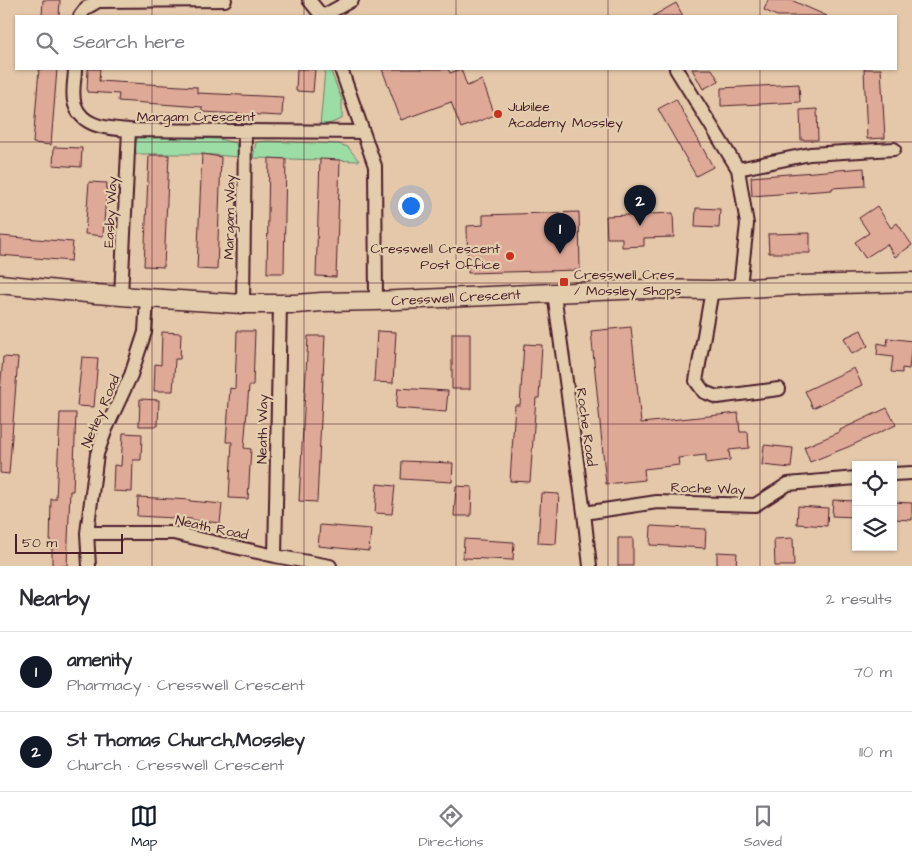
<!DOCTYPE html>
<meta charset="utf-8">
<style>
:root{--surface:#fff;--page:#f7f7f7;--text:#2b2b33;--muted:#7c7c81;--line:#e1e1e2;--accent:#111827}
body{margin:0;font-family:"Architects Daughter",sans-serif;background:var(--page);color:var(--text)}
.controls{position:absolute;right:15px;bottom:15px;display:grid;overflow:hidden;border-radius:0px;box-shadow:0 1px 4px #0004}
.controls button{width:45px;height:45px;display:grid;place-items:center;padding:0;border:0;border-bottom:1px solid var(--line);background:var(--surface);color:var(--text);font:25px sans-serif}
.scale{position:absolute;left:15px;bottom:12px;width:108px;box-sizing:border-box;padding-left:5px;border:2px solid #4a1f2b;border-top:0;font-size:14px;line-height:18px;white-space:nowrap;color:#4a1f2b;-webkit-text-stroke:4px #e3cdad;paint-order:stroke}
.you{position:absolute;left:410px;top:205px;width:18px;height:18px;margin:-12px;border:4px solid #fff;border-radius:50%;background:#1a73e8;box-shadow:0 0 0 8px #1a73e833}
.badge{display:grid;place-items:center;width:32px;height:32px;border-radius:50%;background:var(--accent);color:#fff;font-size:16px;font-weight:700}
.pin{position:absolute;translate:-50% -41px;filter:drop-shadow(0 1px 2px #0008)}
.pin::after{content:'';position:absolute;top:26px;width:18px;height:15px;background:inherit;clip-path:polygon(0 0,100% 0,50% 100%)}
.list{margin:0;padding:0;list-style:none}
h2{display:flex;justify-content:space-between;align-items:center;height:65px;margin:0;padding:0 20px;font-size:21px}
h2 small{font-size:16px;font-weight:400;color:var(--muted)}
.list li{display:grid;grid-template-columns:32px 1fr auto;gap:15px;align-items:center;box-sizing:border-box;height:80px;padding:0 20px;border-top:1px solid var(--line)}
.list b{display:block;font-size:19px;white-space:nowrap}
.list p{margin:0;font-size:16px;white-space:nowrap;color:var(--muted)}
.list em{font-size:16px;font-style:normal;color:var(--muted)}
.icon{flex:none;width:28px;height:28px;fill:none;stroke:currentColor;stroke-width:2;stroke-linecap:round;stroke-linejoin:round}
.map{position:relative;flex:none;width:912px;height:566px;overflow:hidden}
.search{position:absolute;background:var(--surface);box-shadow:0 1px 4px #0004;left:15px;right:15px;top:15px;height:55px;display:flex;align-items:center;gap:12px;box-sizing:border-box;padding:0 18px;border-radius:0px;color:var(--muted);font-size:19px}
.sheet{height:225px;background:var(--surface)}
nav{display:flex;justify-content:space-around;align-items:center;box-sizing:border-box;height:70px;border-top:1px solid var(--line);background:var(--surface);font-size:14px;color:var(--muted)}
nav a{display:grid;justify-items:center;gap:2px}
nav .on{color:var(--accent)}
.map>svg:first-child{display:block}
</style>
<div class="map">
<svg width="912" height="566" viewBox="0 0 912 566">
<rect width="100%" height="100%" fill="#e5c8aa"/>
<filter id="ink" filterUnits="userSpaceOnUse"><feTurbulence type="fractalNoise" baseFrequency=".02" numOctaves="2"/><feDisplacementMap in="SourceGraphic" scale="10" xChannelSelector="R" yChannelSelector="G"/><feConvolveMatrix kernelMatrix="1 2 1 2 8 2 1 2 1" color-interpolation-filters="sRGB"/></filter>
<g filter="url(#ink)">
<path fill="#9cdca5" stroke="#737e68" d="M325 69H330L342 100V119L320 127Z
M138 136 218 139 236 143 239 157 201 154H136L135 144Z
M268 141 339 144 348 147 359 161 253 158 256 142Z"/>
<path fill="#dfa997" stroke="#4a1f2b" d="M43 0H60L59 16H42Z
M768 0H791L827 16H777L764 10Z
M676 3 683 16H653Z
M39 69H57L51 145 33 143Z
M88 69H100L99 81 197 87V93L283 97 282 116 202 112V107L118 101 119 94 87 92Z
M297 69H315L313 92 296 91Z
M382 69H448L450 73 461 69 467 86 482 80 495 115 461 128 451 102 401 120Z
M692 69H712L719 81 703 89Z
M864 69H881L885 138 867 139Z
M799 84 800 102 721 106V88Z
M676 99 713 167 696 176 658 109Z
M817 109 818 140H801L800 110Z
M54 147 82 148 81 167 53 165Z
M202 154 221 157 217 270 197 269Z
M149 155H169L164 267 144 266Z
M269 158 286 159 284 273H267Z
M320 159 340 160 336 277 316 276Z
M864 168 865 186 832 188V190L752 196 751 177Z
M89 182 107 183 103 236 85 234Z
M877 206 891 228 897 223 912 245 895 257 887 244 865 258 855 242 869 233 859 218Z
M696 208 720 209 719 228 695 227Z
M579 212 580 270 468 273 467 226 483 225V215Z
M673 213 674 237 644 238V246L622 247V238H607L606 216Z
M810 233V253H769L768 234Z
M0 236 73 242 71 261 0 255Z
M631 327 641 423 738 413 740 432H748L749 448 729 450 730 460 706 463V455L678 458 679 465 644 469 645 480 606 484 591 331Z
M861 330 868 346 852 354 844 338Z
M237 331H255L253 386H249L244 448 251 449 248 499 229 498 232 442H226L230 388 235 389Z
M377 331 396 332 393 383 374 382Z
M162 332 181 333 180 359H175L173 391H154L155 364 161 365Z
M452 333H470V389H452Z
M308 336H325L317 502 299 501Z
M888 338 912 341 909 369 902 368V373L891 372 893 357 877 355 878 343 887 345Z
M524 344 542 345 539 398H536L530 482 510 481 515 405H520Z
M3 357 18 358 9 474 0 473V391Z
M82 357 98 358 94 407 77 406Z
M854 368 862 385 813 408 805 391Z
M398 388 448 391 446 412 396 408Z
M140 399 159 400 158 426H139Z
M887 408 896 425 848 447 810 462 804 447 840 432V430Z
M60 413H76L73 491H70L67 566H52V548H50L51 499H56Z
M123 433 142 434 141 460H133L132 492 113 491 114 465 121 466Z
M764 445 793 448 791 468 762 465Z
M402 461 453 463 452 482 401 479Z
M377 484 395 486 392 514 375 513Z
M456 486 472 487 471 516H454Z
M541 493 559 494 556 544 538 543Z
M138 497 190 500V501L222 504 220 523 193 520V519L137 516Z
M833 500 856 501V517L832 516Z
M893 502 912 503V520L893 519Z
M798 506 828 508 827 526 797 524Z
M320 525 371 529 369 551 318 546Z
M651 526 706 529 705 548 650 545Z
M618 538H633V566H618Z
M793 538 794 566H775L774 539Z
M464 539 514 542 513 560 463 558Z
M717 552 737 553 736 566H717Z"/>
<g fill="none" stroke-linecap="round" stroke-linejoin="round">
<g stroke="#4a1f2b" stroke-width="16">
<path id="street" d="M309 0 322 16
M80 16 86 8 98 1 225 0
M323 16 352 0
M75 69C75 80 71 94 75 105 83 128 109 128 129 130L363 132
M341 69 375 166 376 301
M676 69 738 169 747 224 740 287
M738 169 810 154 894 149
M712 290 696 381 704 392 717 397 779 389
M554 293 584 513 590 566
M121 296 129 130
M243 304 245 131
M893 474 912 473
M584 513 657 502 755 505 788 484 856 478
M87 533H173L275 556 330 566
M275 556 280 304
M89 566 87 533 97 454 106 429 131 375 145 332 147 298"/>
</g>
<g stroke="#4a1f2b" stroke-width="21">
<path id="secondary" d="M0 284 96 294 147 298 243 304H296L322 302 376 301 644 289 712 290 802 285 912 282"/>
</g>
<use href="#street" stroke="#e3cdad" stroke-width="12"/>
<use href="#secondary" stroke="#e3cdad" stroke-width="18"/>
</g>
</g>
<path fill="none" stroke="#4a1f2b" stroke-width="1" stroke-opacity="0.55" d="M152 0V16M304 0V16M456 0V16M608 0V16M760 0V16M152 69V566M304 69V566M456 69V566M608 69V566M760 69V566M0 142H912M0 283H912M0 424H912"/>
<g fill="#c8321e" stroke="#e3cdad" stroke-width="2">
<circle cx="498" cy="114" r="5"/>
<circle cx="510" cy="256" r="5"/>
<rect x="559" y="277" width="10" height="10" rx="2.5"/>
</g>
<g text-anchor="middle" stroke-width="4.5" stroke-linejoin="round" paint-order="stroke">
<g font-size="14" fill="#4a1f2b" stroke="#e3cdad" text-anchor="start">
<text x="508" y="111">Jubilee<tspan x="508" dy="16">Academy Mossley</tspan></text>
<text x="500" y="253" text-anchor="end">Cresswell Crescent<tspan x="500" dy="16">Post Office</tspan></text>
<text x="574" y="279">Cresswell Cres<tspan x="574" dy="16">/ Mossley Shops</tspan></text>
</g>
<g font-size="14" fill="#4a1f2b" stroke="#e3cdad">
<text x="196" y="121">Margam Crescent</text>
<text transform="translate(110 212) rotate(-87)" y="5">Easby Way</text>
<text transform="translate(229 217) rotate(-89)" y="5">Margam Way</text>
<text transform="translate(456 297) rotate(-3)" y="5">Cresswell Crescent</text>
<text transform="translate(100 411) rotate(-67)" y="5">Netley Road</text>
<text transform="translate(587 427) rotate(82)" y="5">Roche Road</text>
<text transform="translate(262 429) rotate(-89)" y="5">Neath Way</text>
<text transform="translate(708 488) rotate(2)" y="5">Roche Way</text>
<text transform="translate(212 527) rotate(12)" y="5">Neath Road</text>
</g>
</g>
</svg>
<div class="controls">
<button><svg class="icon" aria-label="locate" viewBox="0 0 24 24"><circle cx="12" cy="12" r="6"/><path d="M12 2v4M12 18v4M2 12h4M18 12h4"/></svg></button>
<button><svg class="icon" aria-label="layers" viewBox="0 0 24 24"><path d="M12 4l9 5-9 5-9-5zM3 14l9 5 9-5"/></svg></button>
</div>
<div class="scale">50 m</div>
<div class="you"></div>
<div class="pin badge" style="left:560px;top:254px">1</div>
<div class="pin badge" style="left:640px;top:226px">2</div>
<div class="search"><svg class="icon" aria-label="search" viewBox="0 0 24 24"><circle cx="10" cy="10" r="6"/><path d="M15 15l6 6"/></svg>Search here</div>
</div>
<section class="sheet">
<h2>Nearby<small>2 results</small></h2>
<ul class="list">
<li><span class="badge">1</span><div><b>amenity</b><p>Pharmacy · Cresswell Crescent</p></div><em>70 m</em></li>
<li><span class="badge">2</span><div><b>St Thomas Church,Mossley</b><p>Church · Cresswell Crescent</p></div><em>110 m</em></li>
</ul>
</section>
<nav>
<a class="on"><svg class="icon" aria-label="map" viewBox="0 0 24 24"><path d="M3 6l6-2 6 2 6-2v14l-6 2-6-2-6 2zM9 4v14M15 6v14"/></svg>Map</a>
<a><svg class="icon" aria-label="directions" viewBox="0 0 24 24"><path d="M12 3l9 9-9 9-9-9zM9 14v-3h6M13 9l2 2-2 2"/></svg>Directions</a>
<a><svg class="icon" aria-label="saved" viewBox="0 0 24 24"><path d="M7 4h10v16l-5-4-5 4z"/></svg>Saved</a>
</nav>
